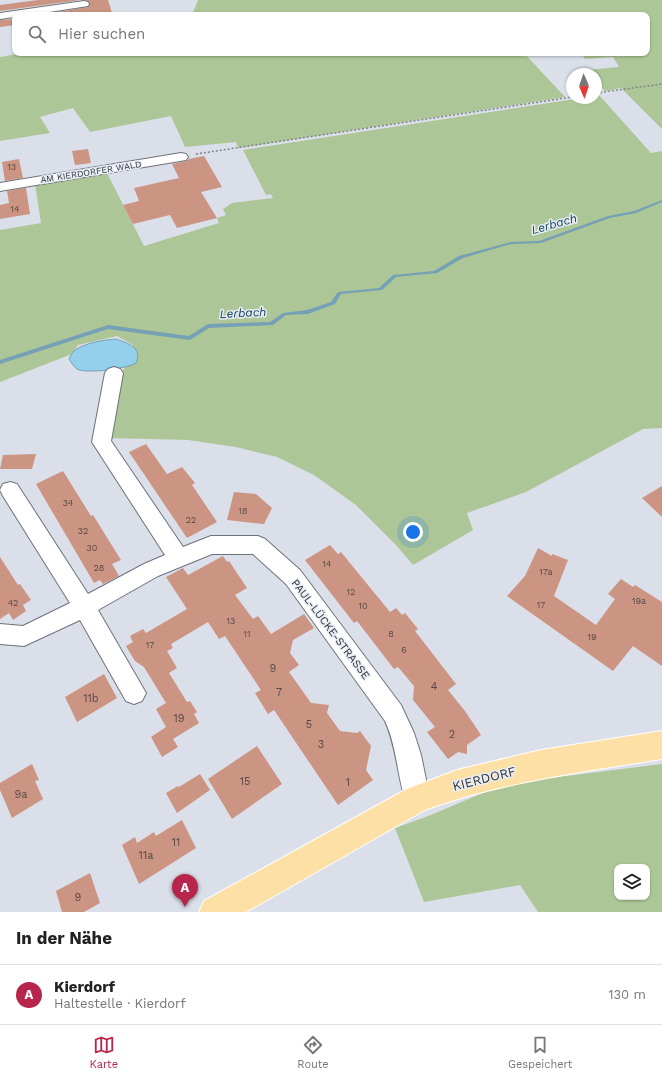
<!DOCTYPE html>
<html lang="de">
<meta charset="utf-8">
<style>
:root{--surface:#fff;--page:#f2f2f2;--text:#222;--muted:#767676;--line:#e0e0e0;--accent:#b7264a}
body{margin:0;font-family:"Work Sans",sans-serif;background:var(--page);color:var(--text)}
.controls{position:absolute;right:12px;bottom:12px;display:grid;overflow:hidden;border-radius:8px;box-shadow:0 1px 3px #0004}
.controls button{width:36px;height:36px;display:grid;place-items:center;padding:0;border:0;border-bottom:1px solid var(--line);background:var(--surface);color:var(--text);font:20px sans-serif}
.compass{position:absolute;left:566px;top:68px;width:36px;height:36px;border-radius:50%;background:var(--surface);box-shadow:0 1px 3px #0004;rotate:178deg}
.you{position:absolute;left:413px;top:532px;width:14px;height:14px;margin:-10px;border:3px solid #fff;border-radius:50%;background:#1a73e8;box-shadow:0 0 0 6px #1a73e833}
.badge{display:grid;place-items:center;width:26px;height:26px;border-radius:50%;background:var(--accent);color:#fff;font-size:13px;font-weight:700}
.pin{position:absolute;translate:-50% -33px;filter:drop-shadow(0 1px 2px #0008)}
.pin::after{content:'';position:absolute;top:21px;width:14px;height:12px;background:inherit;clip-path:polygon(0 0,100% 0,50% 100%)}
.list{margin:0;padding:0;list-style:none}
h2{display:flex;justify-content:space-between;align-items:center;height:52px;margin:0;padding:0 16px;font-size:17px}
h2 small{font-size:13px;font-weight:400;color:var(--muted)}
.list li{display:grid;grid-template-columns:26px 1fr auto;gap:12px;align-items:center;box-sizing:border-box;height:60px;padding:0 16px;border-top:1px solid var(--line)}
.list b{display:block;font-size:15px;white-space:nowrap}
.list p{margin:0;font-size:13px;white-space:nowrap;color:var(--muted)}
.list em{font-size:13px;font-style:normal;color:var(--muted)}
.icon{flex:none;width:22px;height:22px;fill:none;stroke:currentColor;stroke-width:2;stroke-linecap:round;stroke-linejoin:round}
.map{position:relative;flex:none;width:662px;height:912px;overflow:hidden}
.search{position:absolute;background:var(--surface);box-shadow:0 1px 3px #0004;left:12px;right:12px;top:12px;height:44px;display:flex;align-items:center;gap:10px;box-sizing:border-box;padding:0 14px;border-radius:8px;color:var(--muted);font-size:15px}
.sheet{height:112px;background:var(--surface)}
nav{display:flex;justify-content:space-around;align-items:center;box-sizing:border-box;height:56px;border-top:1px solid var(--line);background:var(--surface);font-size:11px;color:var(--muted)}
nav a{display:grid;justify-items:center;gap:2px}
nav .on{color:var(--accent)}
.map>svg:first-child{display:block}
</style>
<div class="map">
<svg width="662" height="912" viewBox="0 0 662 912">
<rect width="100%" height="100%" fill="#dbdfe9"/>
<path fill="#adc697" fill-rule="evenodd" d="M198 0H662V129L621 88 605 91 596 81V74H590L586 70 619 67 613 57 585 59 581 53 568 54 567 53H647V15H192Z
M23 53H524L565 97 238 148 236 142 185 147 171 116 90 132 73 108 40 117 50 133 0 141V57Z
M599 95 651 153 662 151V428L643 429 526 492 467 513 473 530 413 565 396 545 356 505 314 475 277 457 236 447 188 440 107 438 120 373 126 367 133 345 117 336 78 345 72 354 0 382V230L41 223 35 184 106 171 144 246 219 223 217 218 226 215 223 209 232 203 273 198 271 194 266 195 243 150 581 98H596V96Z
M662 764V912H538L520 885 424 902 395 828 431 815 485 792 516 784 542 779ZM617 867H647V897H617Z"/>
<path fill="#94cfec" stroke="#76a0b5" d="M116 339C128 343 143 348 136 363 127 369 85 374 77 369 74 367 71 362 69 359 70 357 72 353 74 351 84 343 103 340 116 339Z"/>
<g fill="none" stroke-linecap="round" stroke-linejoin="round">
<path fill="#76a0b5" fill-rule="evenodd" d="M662 200V202L636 213 610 218 541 243 511 244 463 258 437 273 396 277 382 290 341 294 335 304 308 314 286 315 273 325 209 328 190 340 108 329 0 364V360L108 325 189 336 208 324 270 322 283 313 307 310 331 302 338 292 379 288 393 275 434 271 459 256 511 242 539 241 608 216 634 211Z"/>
</g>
<path fill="#cc9483" d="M38 0H80L0 11V5Z
M86 0H108L112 13 99 15H40L88 7 90 3Z
M15 19V25L0 27V20Z
M88 149 91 163 75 165 72 151Z
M204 156 222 187 201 192 217 218 177 228 170 215 133 224 123 205 139 201 134 188 179 178 172 164 186 161 189 159Z
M19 159 23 178 5 181 2 162Z
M25 188H26L30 214 0 219V205L9 203 7 191Z
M146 444 167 474 182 467 195 483 192 485 217 522 187 538 129 452Z
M36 454 32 469H0L3 455Z
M63 471 91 516 93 515 121 560 112 564 119 576 103 584 100 580 94 583 36 484Z
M662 486V517L642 498Z
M234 492 256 494 272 508 264 524 227 520Z
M330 545 338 554 341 552 390 612 396 608 402 615 405 613 418 629 415 631 456 684 448 690 465 711 481 735 467 745V754L458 752 448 759 427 732 435 727 413 700 414 686 398 667 394 669 357 621 354 623 305 560Z
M538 548 552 556V554L568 560 554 596 596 625 615 599 608 594 621 579 633 587 635 585 662 602V666L633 646 613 671 507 596 525 576Z
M223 556 227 562 229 561 247 588 235 595 253 619 258 616 271 634 304 614 314 628 293 640 290 653 299 665 289 672 311 703 329 705 327 713 340 731 357 733 360 731 371 746 366 770 373 780 338 805 274 710 268 714 255 693 261 690 225 636 219 639 208 622 171 644 173 648 167 651 177 668 169 673 187 702 190 701 197 712 194 714 199 723 173 739 178 747 162 757 151 737 166 727 156 709 166 703 144 667 135 661 126 646 133 642 130 636 143 629 146 633 187 609 166 577 183 568 188 575Z
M0 557 18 585 20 584 31 600 23 605 26 611 13 620 9 613 0 619Z
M104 674 117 698 77 722 65 697Z
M257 746 282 784 232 819 208 779Z
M32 764 39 780 35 781 43 799 12 818 0 790V783Z
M200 774 210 790 177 813 166 793 178 786 179 787Z
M182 820 196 848 139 884 122 845 135 837 137 843 154 832 156 836Z
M90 873 100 903 84 912H62L56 891Z"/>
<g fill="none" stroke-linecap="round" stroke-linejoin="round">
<g stroke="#6e727a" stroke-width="2">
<path id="minor" d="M84 1 88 2 89 4 88 6 30 15H15V17L0 19V13Z
M181 153 186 154 188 157 186 160 0 191V183Z
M114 367 120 369 123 373 111 441 183 547 211 536H258L265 539 300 570 401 705 414 733 421 755 430 799 426 808 417 812 408 808C397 780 398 749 385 721L286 584 253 554H212L158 576 98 610 146 693 142 701 134 704 126 701 80 620 24 646 0 644V624L23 626 70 603 3 496 0 490 3 484 10 482 17 484 88 594 144 564 165 555 92 442 105 373 108 369Z"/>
</g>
<g stroke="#fff" stroke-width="2">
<path id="major" d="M662 731V759C582 772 501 782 425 810L246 912H199L204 901 407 789 457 770 541 750Z"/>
</g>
<path stroke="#808389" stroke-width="1.5" stroke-dasharray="2 2" stroke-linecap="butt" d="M596 93 662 84
M196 154 572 97"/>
<use href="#minor" fill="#fff" fill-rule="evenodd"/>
<use href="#major" fill="#fce0a6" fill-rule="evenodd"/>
</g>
<g text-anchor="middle" stroke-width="3" stroke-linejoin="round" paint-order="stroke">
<g font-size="9" fill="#574a48">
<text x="12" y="170">13</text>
<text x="15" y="212">14</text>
<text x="68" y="506">34</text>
<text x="243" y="514">18</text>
<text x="191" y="523">22</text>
<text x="83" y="534">32</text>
<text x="92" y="551">30</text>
<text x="327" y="567">14</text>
<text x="99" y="571">28</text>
<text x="546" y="575">17a</text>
<text x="351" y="595">12</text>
<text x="639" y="604">19a</text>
<text x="13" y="606">42</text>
<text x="541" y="608">17</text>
<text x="363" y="609">10</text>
<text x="231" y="624">13</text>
<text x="247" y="637">11</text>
<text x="391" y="637">8</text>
<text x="592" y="640">19</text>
<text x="150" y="648">17</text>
<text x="404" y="653">6</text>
</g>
<g font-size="9" fill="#303235" stroke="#e8edf6">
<text transform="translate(91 172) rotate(-9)" y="3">AM KIERDORFER WALD</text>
</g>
<g font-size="11" fill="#303235" stroke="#e8edf6">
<text transform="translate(331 629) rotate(53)" y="4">PAUL-LÜCKE-STRASSE</text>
</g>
<g font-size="11" fill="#574a48">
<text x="273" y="672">9</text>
<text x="434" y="690">4</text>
<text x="279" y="696">7</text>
<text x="91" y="702">11b</text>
<text x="179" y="722">19</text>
<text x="309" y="728">5</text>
<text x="452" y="738">2</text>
<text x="321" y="748">3</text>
<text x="245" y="785">15</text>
<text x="348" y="786">1</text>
<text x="21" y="798">9a</text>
<text x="176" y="846">11</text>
<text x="146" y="859">11a</text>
<text x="78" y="901">9</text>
</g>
<g font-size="12" font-style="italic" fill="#0f4155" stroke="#e8edf6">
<text transform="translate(554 224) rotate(-16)" y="4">Lerbach</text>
<text transform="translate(243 313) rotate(-3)" y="4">Lerbach</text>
</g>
<g font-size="13" fill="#303235" stroke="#e8edf6">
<text transform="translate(484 778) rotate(-14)" y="5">KIERDORF</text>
</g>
</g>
</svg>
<div class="controls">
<button><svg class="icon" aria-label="layers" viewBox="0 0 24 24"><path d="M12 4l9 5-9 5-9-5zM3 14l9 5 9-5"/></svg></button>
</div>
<svg class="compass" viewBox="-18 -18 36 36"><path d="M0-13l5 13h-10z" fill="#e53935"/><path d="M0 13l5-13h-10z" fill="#767676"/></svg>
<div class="you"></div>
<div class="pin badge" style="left:185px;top:907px">A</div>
<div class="search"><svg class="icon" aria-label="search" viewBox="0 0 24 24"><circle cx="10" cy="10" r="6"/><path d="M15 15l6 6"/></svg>Hier suchen</div>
</div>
<section class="sheet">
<h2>In der Nähe<small></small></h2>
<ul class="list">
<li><span class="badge">A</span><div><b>Kierdorf</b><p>Haltestelle · Kierdorf</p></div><em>130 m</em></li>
</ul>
</section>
<nav>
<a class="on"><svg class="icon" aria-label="map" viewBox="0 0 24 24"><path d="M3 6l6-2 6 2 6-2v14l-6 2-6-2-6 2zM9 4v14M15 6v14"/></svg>Karte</a>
<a><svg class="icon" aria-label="directions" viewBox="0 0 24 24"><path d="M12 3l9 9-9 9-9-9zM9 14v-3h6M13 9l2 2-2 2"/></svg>Route</a>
<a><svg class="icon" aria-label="saved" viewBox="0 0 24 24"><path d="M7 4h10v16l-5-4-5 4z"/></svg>Gespeichert</a>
</nav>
